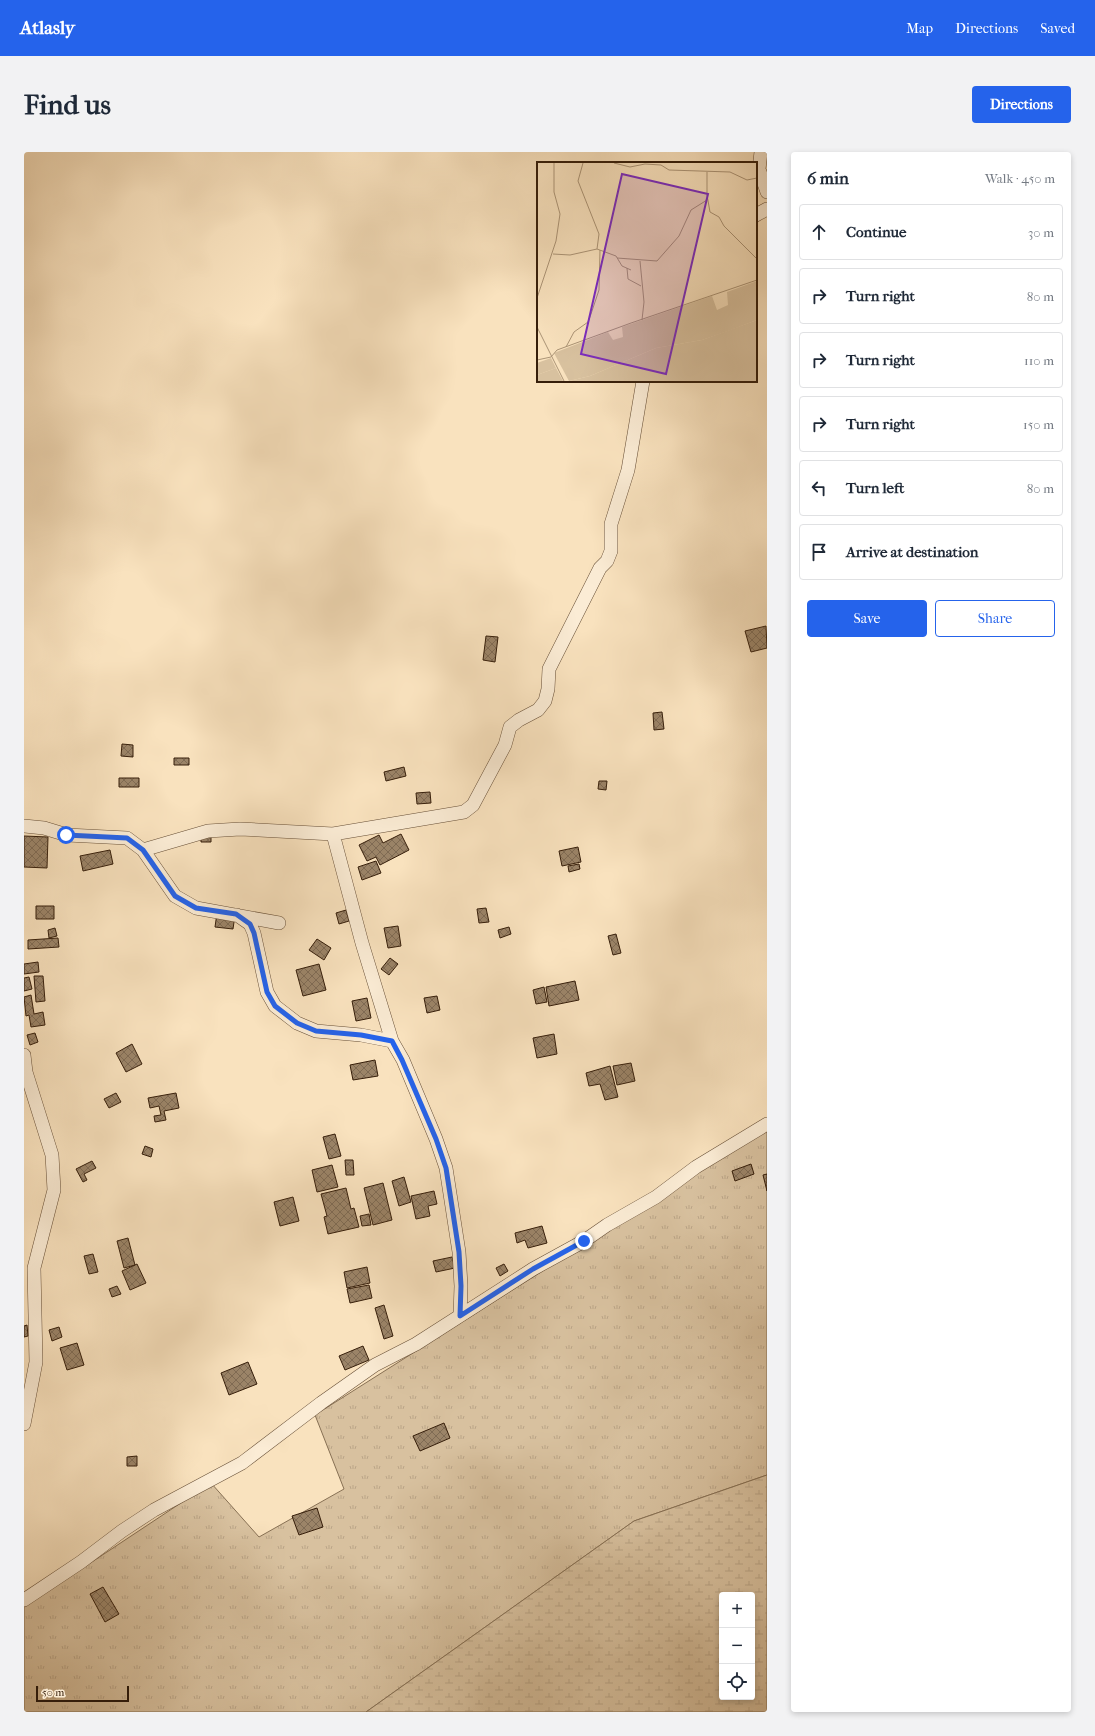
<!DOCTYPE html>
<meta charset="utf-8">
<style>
:root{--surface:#fff;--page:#f2f2f3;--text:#1f2937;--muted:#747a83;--line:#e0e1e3;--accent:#2563eb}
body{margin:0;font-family:"IM FELL French Canon",serif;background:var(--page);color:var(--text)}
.controls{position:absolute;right:12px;bottom:12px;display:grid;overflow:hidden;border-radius:4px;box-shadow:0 2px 6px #0003}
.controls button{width:36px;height:36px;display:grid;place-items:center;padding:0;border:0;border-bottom:1px solid var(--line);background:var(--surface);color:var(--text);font:20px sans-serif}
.scale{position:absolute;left:12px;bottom:10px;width:93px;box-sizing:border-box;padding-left:4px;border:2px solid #361e0a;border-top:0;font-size:11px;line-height:14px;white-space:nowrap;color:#361e0a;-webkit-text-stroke:3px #fbecd5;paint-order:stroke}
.stop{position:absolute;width:12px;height:12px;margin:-9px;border:3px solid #2563eb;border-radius:50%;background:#fff}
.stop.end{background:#2563eb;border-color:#fff;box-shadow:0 1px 4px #0008}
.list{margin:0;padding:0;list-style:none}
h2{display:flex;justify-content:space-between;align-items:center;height:52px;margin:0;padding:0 16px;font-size:17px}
h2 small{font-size:13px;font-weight:400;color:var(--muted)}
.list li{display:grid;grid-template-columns:26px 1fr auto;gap:12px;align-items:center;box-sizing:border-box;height:56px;margin:0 8px 8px;padding:0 8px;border:1px solid var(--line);border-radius:4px}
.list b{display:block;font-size:15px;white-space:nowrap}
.list em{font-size:13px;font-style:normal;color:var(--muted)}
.actions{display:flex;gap:8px;padding:12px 16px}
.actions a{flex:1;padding:9px 0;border:1px solid var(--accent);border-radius:4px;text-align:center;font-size:14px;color:var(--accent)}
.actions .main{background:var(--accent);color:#fff}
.icon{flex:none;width:22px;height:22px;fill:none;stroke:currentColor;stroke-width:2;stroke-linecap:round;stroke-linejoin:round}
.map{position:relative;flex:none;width:743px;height:1560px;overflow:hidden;border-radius:4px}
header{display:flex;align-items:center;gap:24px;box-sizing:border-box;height:56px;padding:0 20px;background:var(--accent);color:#fff}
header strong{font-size:19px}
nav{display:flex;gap:22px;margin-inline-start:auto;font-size:14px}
.intro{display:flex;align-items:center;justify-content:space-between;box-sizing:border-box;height:96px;padding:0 24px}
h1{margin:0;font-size:28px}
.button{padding:10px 18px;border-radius:4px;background:var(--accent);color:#fff;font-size:14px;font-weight:700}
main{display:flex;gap:24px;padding:0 24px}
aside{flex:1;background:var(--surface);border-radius:4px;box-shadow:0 2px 6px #0003}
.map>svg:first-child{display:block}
</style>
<header>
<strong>Atlasly</strong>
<nav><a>Map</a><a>Directions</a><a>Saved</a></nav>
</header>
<div class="intro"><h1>Find us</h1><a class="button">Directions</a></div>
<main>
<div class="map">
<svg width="743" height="1560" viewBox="0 0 743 1560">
<defs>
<pattern id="grass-tufts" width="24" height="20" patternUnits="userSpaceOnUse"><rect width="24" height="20" fill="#d8c19f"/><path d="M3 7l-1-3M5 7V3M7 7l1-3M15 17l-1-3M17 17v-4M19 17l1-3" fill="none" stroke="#baa588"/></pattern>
<pattern id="wetland-marsh" width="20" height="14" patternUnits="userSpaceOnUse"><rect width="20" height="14" fill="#d8c19f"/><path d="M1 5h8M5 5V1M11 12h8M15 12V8" fill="none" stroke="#baa588"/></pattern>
<pattern id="building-cross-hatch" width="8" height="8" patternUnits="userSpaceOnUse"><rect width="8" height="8" fill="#9b8468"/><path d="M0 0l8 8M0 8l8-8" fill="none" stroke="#7f6b54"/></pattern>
</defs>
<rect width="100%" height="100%" fill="#f9e2be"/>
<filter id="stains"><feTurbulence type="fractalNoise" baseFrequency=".005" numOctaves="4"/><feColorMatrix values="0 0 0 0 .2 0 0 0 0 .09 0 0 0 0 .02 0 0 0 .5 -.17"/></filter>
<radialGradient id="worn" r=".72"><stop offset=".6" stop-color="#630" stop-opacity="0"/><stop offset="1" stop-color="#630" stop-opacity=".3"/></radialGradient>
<path fill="url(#grass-tufts)" stroke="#877054" d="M743 977V1323L610 1369 342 1560H0V1455L187 1331 235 1385 320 1337 291 1263Z"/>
<path fill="url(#wetland-marsh)" stroke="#877054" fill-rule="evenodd" d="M743 1323V1560H342L610 1369ZM698 1443H728V1545H698Z"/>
<path fill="url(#building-cross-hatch)" stroke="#361e0a" d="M742 474 743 496 727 500 721 479Z
M462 484 474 485 471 510 459 508Z
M638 560 640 577 630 578 629 561Z
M98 592 109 593V605L97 604Z
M150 606H165V613H150Z
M380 615 382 624 362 629 360 620Z
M95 626H115V635H95Z
M575 629H583L582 638 574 637Z
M406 640 407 651 393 652 392 641Z
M187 681V690H177V682Z
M377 682 385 698 356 713 352 705 343 709 335 693 355 683 359 691Z
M0 684 24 685 23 716 0 715Z
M554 695 557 710 538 714 535 699Z
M86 698 89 712 59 719 56 704Z
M352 709 357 721 338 728 334 715Z
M555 712 556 717 545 720 544 714Z
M12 754H30V767H12Z
M462 756 465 770 455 771 453 757Z
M322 758 325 769 315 772 312 761Z
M193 761 211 763 209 777 191 775Z
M374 774 377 794 364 796 360 776Z
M485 775 487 782 476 786 474 778Z
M31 776 33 784 25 786 24 778Z
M592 782 597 801 589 803 584 784Z
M34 786 35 795 4 797V788Z
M293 787 307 796 300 808 285 798Z
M366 806 374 812 365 823 357 817Z
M14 810 15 820 0 822V812Z
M295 812 302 838 279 844 272 818Z
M10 824H19L21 849 12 850Z
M5 825 8 837 0 839V826Z
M551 829 555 848 525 854 522 835Z
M520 835 523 850 512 852 509 838Z
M7 843 10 862 19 860 21 873 7 875 5 863 2 864 0 845Z
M413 844 416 858 403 861 400 846Z
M343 846 347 866 332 869 328 849Z
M11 881 14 890 6 893 3 883Z
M530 882 533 902 513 906 509 886Z
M108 892 118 912 102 920 92 901Z
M351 908 354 924 329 928 326 913Z
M607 911 611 929 593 933 589 914Z
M586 914 594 945 581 948 576 932 565 934 562 921Z
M92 941 97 950 85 956 80 947Z
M152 941 155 956 140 959 142 968 131 970 130 964 137 963 135 954 126 956 124 946Z
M311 982 317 1004 305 1007 299 985Z
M121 994 129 997 127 1005 118 1002Z
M321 1008H329L330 1023H322Z
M68 1009 72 1016 60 1022 63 1028 59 1030 52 1017Z
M727 1012 730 1022 711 1029 708 1019Z
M308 1013 314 1035 293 1040 288 1018Z
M743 1022V1039L739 1023Z
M380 1025 387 1050 375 1054 368 1029Z
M359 1031 368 1068 349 1073 340 1036Z
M322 1036 327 1057 330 1056 335 1075 304 1082 300 1065 303 1064 297 1042Z
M410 1039 413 1052 404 1054 406 1064 392 1067 387 1044Z
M269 1045 275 1069 256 1074 250 1050Z
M345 1062 347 1073 338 1074 336 1064Z
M518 1074 523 1091 504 1096 501 1088 493 1091 491 1081Z
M104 1086 111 1113 100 1116 93 1089Z
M69 1102 74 1120 65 1122 60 1104Z
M428 1105 431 1116 412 1120 409 1109Z
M113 1112 122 1131 106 1138 98 1119Z
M480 1112 484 1119 476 1124 472 1116Z
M343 1115 346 1131 323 1136 320 1120Z
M345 1133 348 1146 326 1151 323 1137Z
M93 1134 97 1142 88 1145 85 1137Z
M360 1153 369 1184 360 1187 351 1156Z
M3 1173 4 1184 0 1185V1174Z
M35 1175 38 1185 28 1189 25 1178Z
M53 1191 60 1213 43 1218 36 1196Z
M339 1194 345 1208 321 1218 315 1204Z
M224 1210 233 1232 205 1243 197 1221Z
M420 1271 426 1286 396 1299 389 1284Z
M113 1304V1314H103V1305Z
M293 1356 299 1375 275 1383 268 1364Z
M79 1435 95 1462 81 1470 66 1442Z"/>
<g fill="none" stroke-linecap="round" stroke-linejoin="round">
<g stroke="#674f37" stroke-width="14">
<path id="minor" d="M737 0 735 17 743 40
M732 63 743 57
M0 674 20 676 43 683 103 686 119 698 151 744 172 756 255 771
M309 682 338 791 368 889 379 908 412 987 422 1016 435 1100 437 1134 436 1164
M119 698 184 679 216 677 309 682 440 660 449 653 481 593 486 575 495 568 514 558 521 549 524 537 525 517 576 416 583 409 587 399V372L604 318 619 229
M213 763 226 772 230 781 243 840 251 854 273 871 292 879 337 883 368 889
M0 903 2 920 28 1003 30 1038 10 1116 12 1210 0 1272
M0 1448 57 1410 98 1379 130 1358 218 1311 297 1251 351 1213 392 1192 509 1117 560 1089 583 1073 632 1045 672 1015 743 972"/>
</g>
<use href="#minor" stroke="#fbecd5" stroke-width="13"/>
</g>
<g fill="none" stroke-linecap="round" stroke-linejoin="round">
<path stroke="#2563eb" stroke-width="5" d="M42 683 103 686 119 698 151 744 172 756 212 762 226 772 230 781 243 840 251 854 273 871 292 879 337 883 368 889 378 908 412 987 422 1016 435 1100 437 1134 436 1164 509 1117 560 1089"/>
</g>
<g transform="translate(513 10)">
<rect width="220" height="220" fill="#f9e2be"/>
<path d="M220 119V158L191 169 165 178 119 186 53 214 32 219 17 191 71 170 76 178 86 175 85 165 175 134 180 148 191 143 190 130ZM14 196 19 206 0 213V201Z" fill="#d8c19f"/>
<path d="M220 158V219H32L53 214 119 186 165 178ZM19 206 26 219H0V213Z" fill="#d8c19f"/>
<path fill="none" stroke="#ab9476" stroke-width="1" d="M46 1 41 19 62 72 60 87M77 1 93 5 108 2 124 3 132 8 193 10 210 18 220 16M170 10V33L173 50 182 55 187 64 220 97M16 92 33 93 60 87 79 94 85 104 94 108M80 96 120 99 142 74 154 48 170 38M103 99 107 140 105 158M90 106 91 117 104 124M0 136 19 79 23 52 17 30V1M0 165 27 219M29 185 37 170 51 160 54 152 62 128 63 88M0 198 14 195 20 188 94 161 220 118"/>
<path fill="#7b2cbf" fill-opacity="0.15" stroke="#7b2cbf" stroke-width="2" d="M85 12 171 32 129 212 44 192Z"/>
<rect width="220" height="220" fill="none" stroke="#361e0a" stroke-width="2"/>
</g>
<rect width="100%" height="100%" filter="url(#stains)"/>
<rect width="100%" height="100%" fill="url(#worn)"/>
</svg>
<div class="controls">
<button>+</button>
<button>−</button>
<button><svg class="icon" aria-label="locate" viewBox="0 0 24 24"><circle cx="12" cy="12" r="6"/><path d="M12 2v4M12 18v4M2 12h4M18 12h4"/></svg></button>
</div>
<div class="scale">50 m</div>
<div class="stop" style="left:42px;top:683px"></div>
<div class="stop end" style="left:560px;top:1089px"></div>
</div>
<aside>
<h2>6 min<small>Walk · 450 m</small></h2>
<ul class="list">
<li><svg class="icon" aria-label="ahead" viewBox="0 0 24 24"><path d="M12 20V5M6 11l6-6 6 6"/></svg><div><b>Continue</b></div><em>30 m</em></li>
<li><svg class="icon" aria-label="right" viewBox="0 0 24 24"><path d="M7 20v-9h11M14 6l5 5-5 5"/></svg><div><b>Turn right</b></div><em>80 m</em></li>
<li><svg class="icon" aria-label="right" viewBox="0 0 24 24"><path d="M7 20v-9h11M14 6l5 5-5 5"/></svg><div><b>Turn right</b></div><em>110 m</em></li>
<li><svg class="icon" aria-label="right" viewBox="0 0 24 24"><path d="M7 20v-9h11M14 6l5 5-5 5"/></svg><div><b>Turn right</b></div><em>150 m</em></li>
<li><svg class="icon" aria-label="left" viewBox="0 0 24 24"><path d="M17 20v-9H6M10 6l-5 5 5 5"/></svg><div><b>Turn left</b></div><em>80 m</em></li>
<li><svg class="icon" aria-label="arrive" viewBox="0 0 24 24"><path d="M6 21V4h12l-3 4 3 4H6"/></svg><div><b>Arrive at destination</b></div></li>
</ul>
<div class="actions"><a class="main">Save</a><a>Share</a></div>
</aside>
</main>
